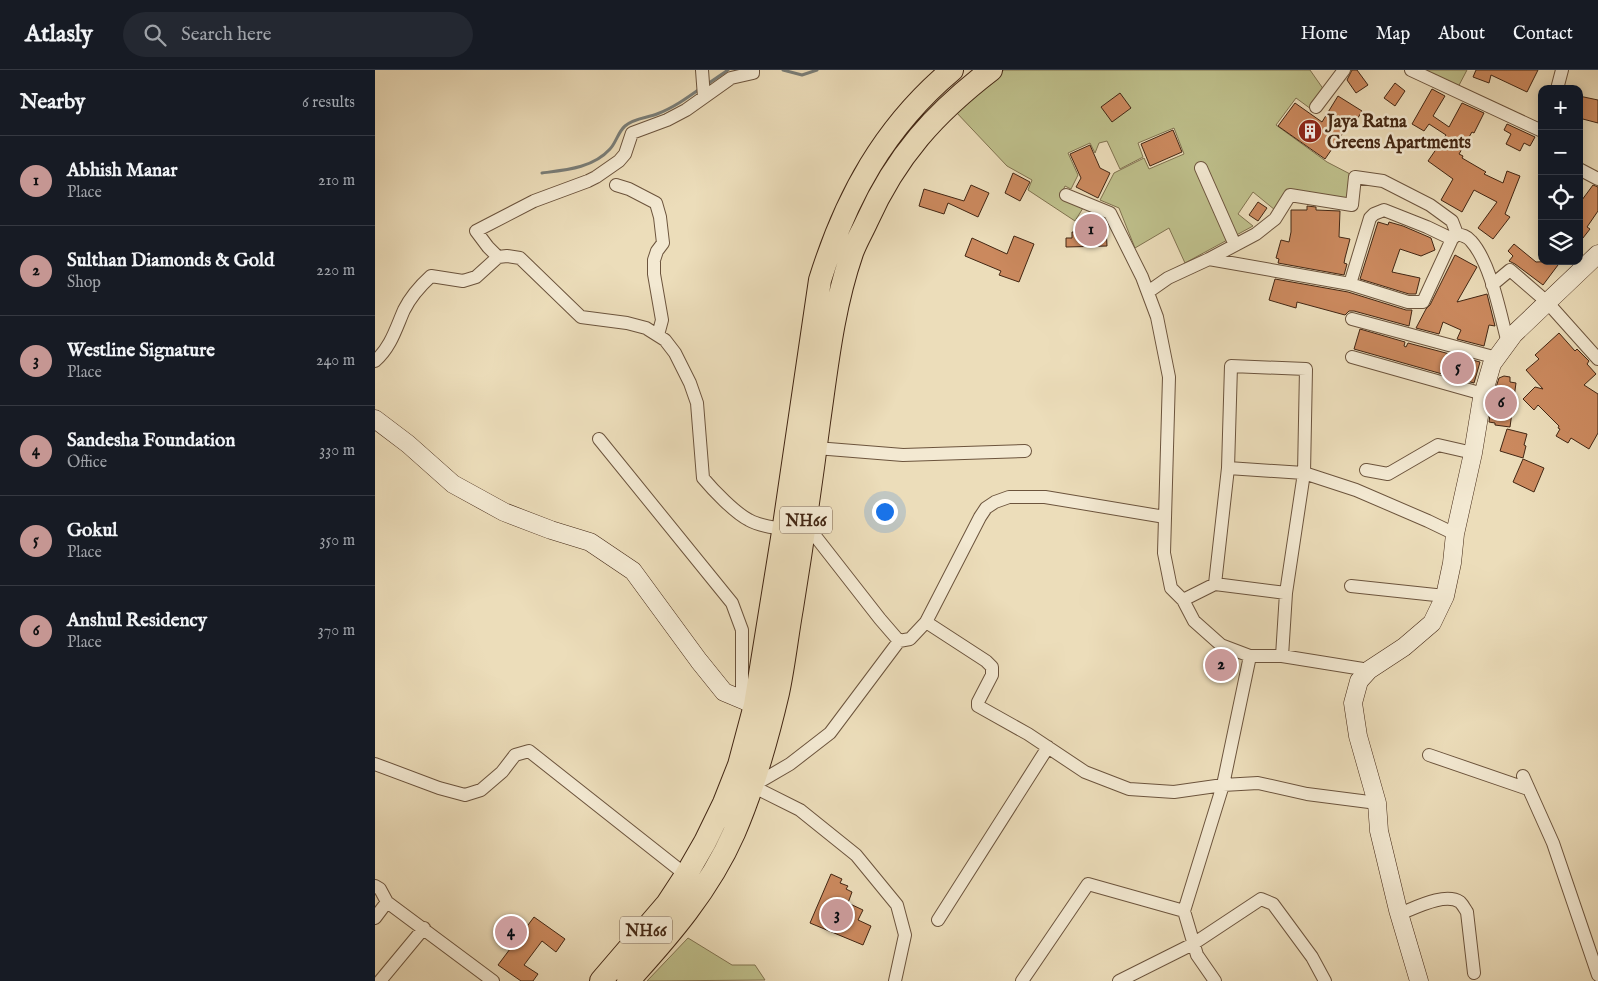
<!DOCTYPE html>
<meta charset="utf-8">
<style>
:root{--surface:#171b24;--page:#242831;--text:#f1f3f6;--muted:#9ea1a6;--line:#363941;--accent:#c59692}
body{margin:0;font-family:"IM FELL English",serif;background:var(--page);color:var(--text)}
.controls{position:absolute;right:15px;top:15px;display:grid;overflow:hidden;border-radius:10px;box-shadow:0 2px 12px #0003}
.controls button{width:45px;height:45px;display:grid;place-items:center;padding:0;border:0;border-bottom:1px solid var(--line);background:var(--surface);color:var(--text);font:25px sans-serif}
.you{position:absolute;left:509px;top:441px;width:18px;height:18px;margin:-12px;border:4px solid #fff;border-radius:50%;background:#1a73e8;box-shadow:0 0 0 8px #1a73e833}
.badge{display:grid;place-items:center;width:32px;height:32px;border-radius:50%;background:var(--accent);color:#111;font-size:16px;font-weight:700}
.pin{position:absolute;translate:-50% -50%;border:2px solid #fff;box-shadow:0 1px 5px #0006}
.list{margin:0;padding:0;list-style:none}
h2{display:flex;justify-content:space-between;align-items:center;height:65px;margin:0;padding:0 20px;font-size:21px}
h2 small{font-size:16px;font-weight:400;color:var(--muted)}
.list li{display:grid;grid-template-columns:32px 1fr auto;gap:15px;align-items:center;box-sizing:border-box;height:90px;padding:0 20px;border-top:1px solid var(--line)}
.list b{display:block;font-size:19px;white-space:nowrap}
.list p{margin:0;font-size:16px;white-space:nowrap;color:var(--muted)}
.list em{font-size:16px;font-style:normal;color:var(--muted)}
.icon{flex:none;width:28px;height:28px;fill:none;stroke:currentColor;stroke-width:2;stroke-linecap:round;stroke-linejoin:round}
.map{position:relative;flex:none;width:1223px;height:911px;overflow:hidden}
header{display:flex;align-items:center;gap:30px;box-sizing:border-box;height:70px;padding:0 25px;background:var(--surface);border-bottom:1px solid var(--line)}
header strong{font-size:24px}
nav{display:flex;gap:28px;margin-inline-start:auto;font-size:18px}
.search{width:350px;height:45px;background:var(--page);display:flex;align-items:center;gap:12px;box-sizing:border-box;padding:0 18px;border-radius:28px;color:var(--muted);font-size:19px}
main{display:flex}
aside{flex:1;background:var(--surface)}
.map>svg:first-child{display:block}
</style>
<header>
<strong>Atlasly</strong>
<div class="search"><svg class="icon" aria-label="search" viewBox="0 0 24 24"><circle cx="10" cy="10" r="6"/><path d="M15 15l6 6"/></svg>Search here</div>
<nav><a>Home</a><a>Map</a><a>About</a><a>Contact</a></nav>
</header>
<main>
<aside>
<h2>Nearby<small>6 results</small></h2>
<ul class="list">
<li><span class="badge">1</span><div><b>Abhish Manar</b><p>Place</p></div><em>210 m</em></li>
<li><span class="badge">2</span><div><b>Sulthan Diamonds &amp; Gold</b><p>Shop</p></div><em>220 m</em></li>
<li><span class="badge">3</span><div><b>Westline Signature</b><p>Place</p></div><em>240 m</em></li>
<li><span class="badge">4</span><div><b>Sandesha Foundation</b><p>Office</p></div><em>330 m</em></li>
<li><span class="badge">5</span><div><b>Gokul</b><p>Place</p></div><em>350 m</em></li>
<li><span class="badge">6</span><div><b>Anshul Residency</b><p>Place</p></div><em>370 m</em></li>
</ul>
</aside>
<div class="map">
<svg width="1223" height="911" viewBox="0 0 1223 911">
<rect width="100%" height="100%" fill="#ecddba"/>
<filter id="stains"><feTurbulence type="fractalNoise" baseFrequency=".004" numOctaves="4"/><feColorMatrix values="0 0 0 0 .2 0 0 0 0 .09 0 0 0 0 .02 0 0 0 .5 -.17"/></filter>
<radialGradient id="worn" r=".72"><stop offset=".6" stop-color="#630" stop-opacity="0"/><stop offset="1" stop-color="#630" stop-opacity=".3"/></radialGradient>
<path fill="#bebf8b" stroke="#80724f" d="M629 0H935L949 20 936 39 921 28 901 55 952 92 977 105 974 132 914 121 900 140 878 122 863 144 878 156 810 193 794 158 760 178 744 138 725 130 739 103 769 88 774 99 809 84 799 58 763 73 768 87 745 99 732 71 724 73 720 83 715 73 693 83 703 105 696 119 690 116 686 125 708 138 700 151 653 120 657 110 632 96 580 41 612 12Z
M1044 0H1092L1082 19Z
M313 868 357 895H380L390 910 272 911Z"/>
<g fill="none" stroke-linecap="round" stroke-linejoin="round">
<path stroke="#7a7e78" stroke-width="3" d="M408 0 427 5 442 0
M331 15 353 0
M167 103C191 100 218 98 235 79 241 73 243 62 250 56 259 48 272 48 282 44 298 38 312 28 326 18"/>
</g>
<path fill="#cb895e" stroke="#422613" d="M977 0H982L993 15 981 23 972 10Z
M1101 0H1163L1152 22 1116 5 1114 13 1098 7Z
M1020 13 1030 21 1020 36 1009 28Z
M1057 19 1070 26 1058 46 1074 57 1087 33 1109 43 1099 63 1097 62 1084 84 1088 86 1087 88 1111 102 1109 104 1128 113 1132 101 1145 106 1130 144 1135 147 1118 169 1103 158 1122 132 1099 120 1087 142 1066 130 1078 109 1053 91 1071 65 1054 54 1049 61 1037 54Z
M745 23 756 38 737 52 726 37Z
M963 26 987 41 977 58 973 56 950 89 903 56 920 33 947 52Z
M1204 26 1223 30V53L1204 48Z
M1132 54 1160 67 1155 76 1149 73 1145 81 1131 74 1136 64 1129 60Z
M798 60 807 82 775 96 766 74Z
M715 75 725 98 735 103 723 128 701 117 706 108 695 84Z
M638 103 655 112 645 131 630 123Z
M596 115 614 123 603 147 573 133 569 144 544 136 549 119 589 131Z
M1218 115 1223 117V141L1212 157 1215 159 1204 173V134Z
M883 132 892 138 883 151 874 145Z
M932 136 941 137V140L965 141 964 167 975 169 970 188 969 193 972 194 969 205 903 193 904 189 901 188 906 170 914 172 916 162V140H932Z
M708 146H722V157H731L732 176 691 177V168H697V162H702L701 156 705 157V150H708Z
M1003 152 1013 155 1014 152 1028 156 1056 168 1060 180 1046 186 1025 179 1017 202 1045 208 1041 224H1034L985 209Z
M639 166 659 174 644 212 624 205 626 201 590 186 597 168 632 184Z
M1139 174 1161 192 1186 191 1168 215 1140 194 1134 191 1138 186 1133 181Z
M1080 185 1102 197 1082 232 1112 224 1120 256 1114 255 1109 276 1082 269 1086 260 1068 252 1064 264 1041 258 1051 239 1055 235Z
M900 209 973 222 1031 240H1037L1034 256 979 241H974L970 245 922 232 921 238 894 230Z
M985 259 1030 272 1029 276 1031 277 1033 273 1105 292 1099 313 979 279Z
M1184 263 1200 281 1202 279 1214 291 1212 294 1221 304 1209 315 1223 324V363L1214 379 1196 368 1193 373 1181 366 1185 359 1183 358 1184 356 1163 335 1159 340 1148 329 1160 317 1168 319 1151 300 1164 289 1160 285Z
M1129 306 1135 307V312L1141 313 1135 357 1120 355V353L1114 352 1117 330 1124 308Z
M1132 359 1152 364 1149 375 1151 376 1148 388 1125 381Z
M1148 389 1169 398 1159 422 1138 412Z
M456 804 467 809 465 813 473 816 471 819 477 822 473 833 488 840 483 850 496 856 488 875 435 853Z
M159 847 190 869 181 882 167 871 149 895 163 904 158 911H146L123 895Z"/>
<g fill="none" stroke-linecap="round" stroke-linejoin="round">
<g stroke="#6c543d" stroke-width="14">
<path id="street" d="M327 0 329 27
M1036 0 1167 61
M1182 19 1187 0
M941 37 969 0
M826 98 860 175
M1204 99 1223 109
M241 115 254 119 281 133 285 147 288 173 282 181 279 190V204L287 250 283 265
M691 125 735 143 767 207 782 247 794 307 789 483 796 518 808 530 819 551 846 575 875 586H907L994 600
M123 187 113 177 101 161 159 131 213 111 221 107 244 91 250 84 257 63 292 50 311 40 356 8 378 3V0
M834 189 881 164 900 149 915 125 977 135 980 107 1008 111 1055 135 1077 151 1082 164
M975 214 995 148 999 144 1009 140 1052 157 1077 169
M1117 215 1135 200 1172 232 1223 289
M773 222 793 208 834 189 975 214 1033 232H1048L1077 169 1082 164C1087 165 1092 166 1096 171 1116 193 1125 244 1133 273
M977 249 1122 288
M977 287 1108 324
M0 291C16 277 21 258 29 240 36 226 45 216 56 206L88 211 101 207 123 187 132 186 145 188 206 247 252 253 271 258 290 270 300 283 315 313 322 333 328 408C338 420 360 443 374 450 384 456 397 457 408 459
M224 369 357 533 367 560V631
M441 378 528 385 650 381
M853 398 929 403 981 420 1053 451 1080 464
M991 400 1013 404 1063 375 1098 383
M430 453 505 549 524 571 535 569 551 552 611 591 617 597V605L603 632V636L653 664 710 702 754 719 799 722 848 715 883 713 932 724 1002 733
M840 514 911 523
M976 516 1070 526
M808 530 840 514 853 398 856 296 931 299 929 403 911 523 907 586
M551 552 605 447 611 438 620 432 634 427H670L790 447
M1054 685 1153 719
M0 694 64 718 90 725 106 720 127 702 140 685 154 681 311 805
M1148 706 1178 773 1223 905
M379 715 415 694 455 663 524 571
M377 716 425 740 481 785 522 835 530 865 520 911
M0 816 5 819 12 832 0 848
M12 832 118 911
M1024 844C1040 838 1070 822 1085 832 1088 835 1090 839 1092 842L1099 903
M563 850 673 677
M5 911 49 858
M647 911 713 814 809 841
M744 911 818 874 886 829 898 834 937 887 950 911
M840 911 822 885 809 841 848 715 875 586"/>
</g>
<g stroke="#422613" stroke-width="19">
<path id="secondary" d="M0 349 33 374 78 414 129 442 176 460 215 472 258 501 324 591 349 622 380 635
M1044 911 1023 840 1004 761 1002 733 983 666 978 633 984 611 994 600 1029 577 1057 553 1070 526 1077 493 1080 464 1098 383 1107 328 1117 294 1139 264 1223 184"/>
</g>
<g stroke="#422613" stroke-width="24">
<path id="highway" d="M226 911 292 834 311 805 330 772 349 733 364 695 380 635 408 462 445 210C471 127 509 57 577 0
M253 911C294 866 334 820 359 763 378 719 392 670 403 623 409 595 412 566 417 538 427 476 436 414 444 352 452 296 458 238 477 183 481 172 487 162 492 151 521 86 560 43 616 0"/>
</g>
<use href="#street" stroke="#f3e9d2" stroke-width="12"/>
<use href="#secondary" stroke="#f3e9d2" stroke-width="18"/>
<use href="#highway" stroke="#ecddba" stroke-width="22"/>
</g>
<defs>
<g id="building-disc" transform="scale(1.25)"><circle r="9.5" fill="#8f2418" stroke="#f3e9d2"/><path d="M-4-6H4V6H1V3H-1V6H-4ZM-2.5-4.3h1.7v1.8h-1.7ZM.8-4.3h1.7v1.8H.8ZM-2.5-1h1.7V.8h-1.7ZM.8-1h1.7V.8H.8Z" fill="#fff"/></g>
</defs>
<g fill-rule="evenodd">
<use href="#building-disc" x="935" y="61"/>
</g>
<g text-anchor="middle" stroke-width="5" stroke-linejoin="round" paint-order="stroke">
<g fill="#f3e9d2" stroke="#77604c" stroke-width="1">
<rect x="405" y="436.5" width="52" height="27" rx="4"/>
<rect x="245" y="846.5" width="52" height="27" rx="4"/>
</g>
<g font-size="16" font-weight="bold" fill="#422613">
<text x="431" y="456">NH66</text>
<text x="271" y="866">NH66</text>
</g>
<g font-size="18" font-weight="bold" fill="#422613" stroke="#f3e9d2" text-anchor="start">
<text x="952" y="57">Jaya Ratna<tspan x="952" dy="21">Greens Apartments</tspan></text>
</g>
</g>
<rect width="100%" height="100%" filter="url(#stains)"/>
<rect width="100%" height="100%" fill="url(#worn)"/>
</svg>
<div class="controls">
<button>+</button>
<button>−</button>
<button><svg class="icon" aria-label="locate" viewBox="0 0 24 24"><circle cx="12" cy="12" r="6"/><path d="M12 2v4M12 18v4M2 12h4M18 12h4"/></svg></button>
<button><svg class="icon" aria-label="layers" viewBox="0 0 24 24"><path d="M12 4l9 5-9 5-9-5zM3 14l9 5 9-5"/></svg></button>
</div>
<div class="you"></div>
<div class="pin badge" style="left:716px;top:160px">1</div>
<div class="pin badge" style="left:846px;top:595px">2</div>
<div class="pin badge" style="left:462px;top:845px">3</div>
<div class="pin badge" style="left:136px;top:862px">4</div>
<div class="pin badge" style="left:1083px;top:298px">5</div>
<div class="pin badge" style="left:1126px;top:333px">6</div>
</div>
</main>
